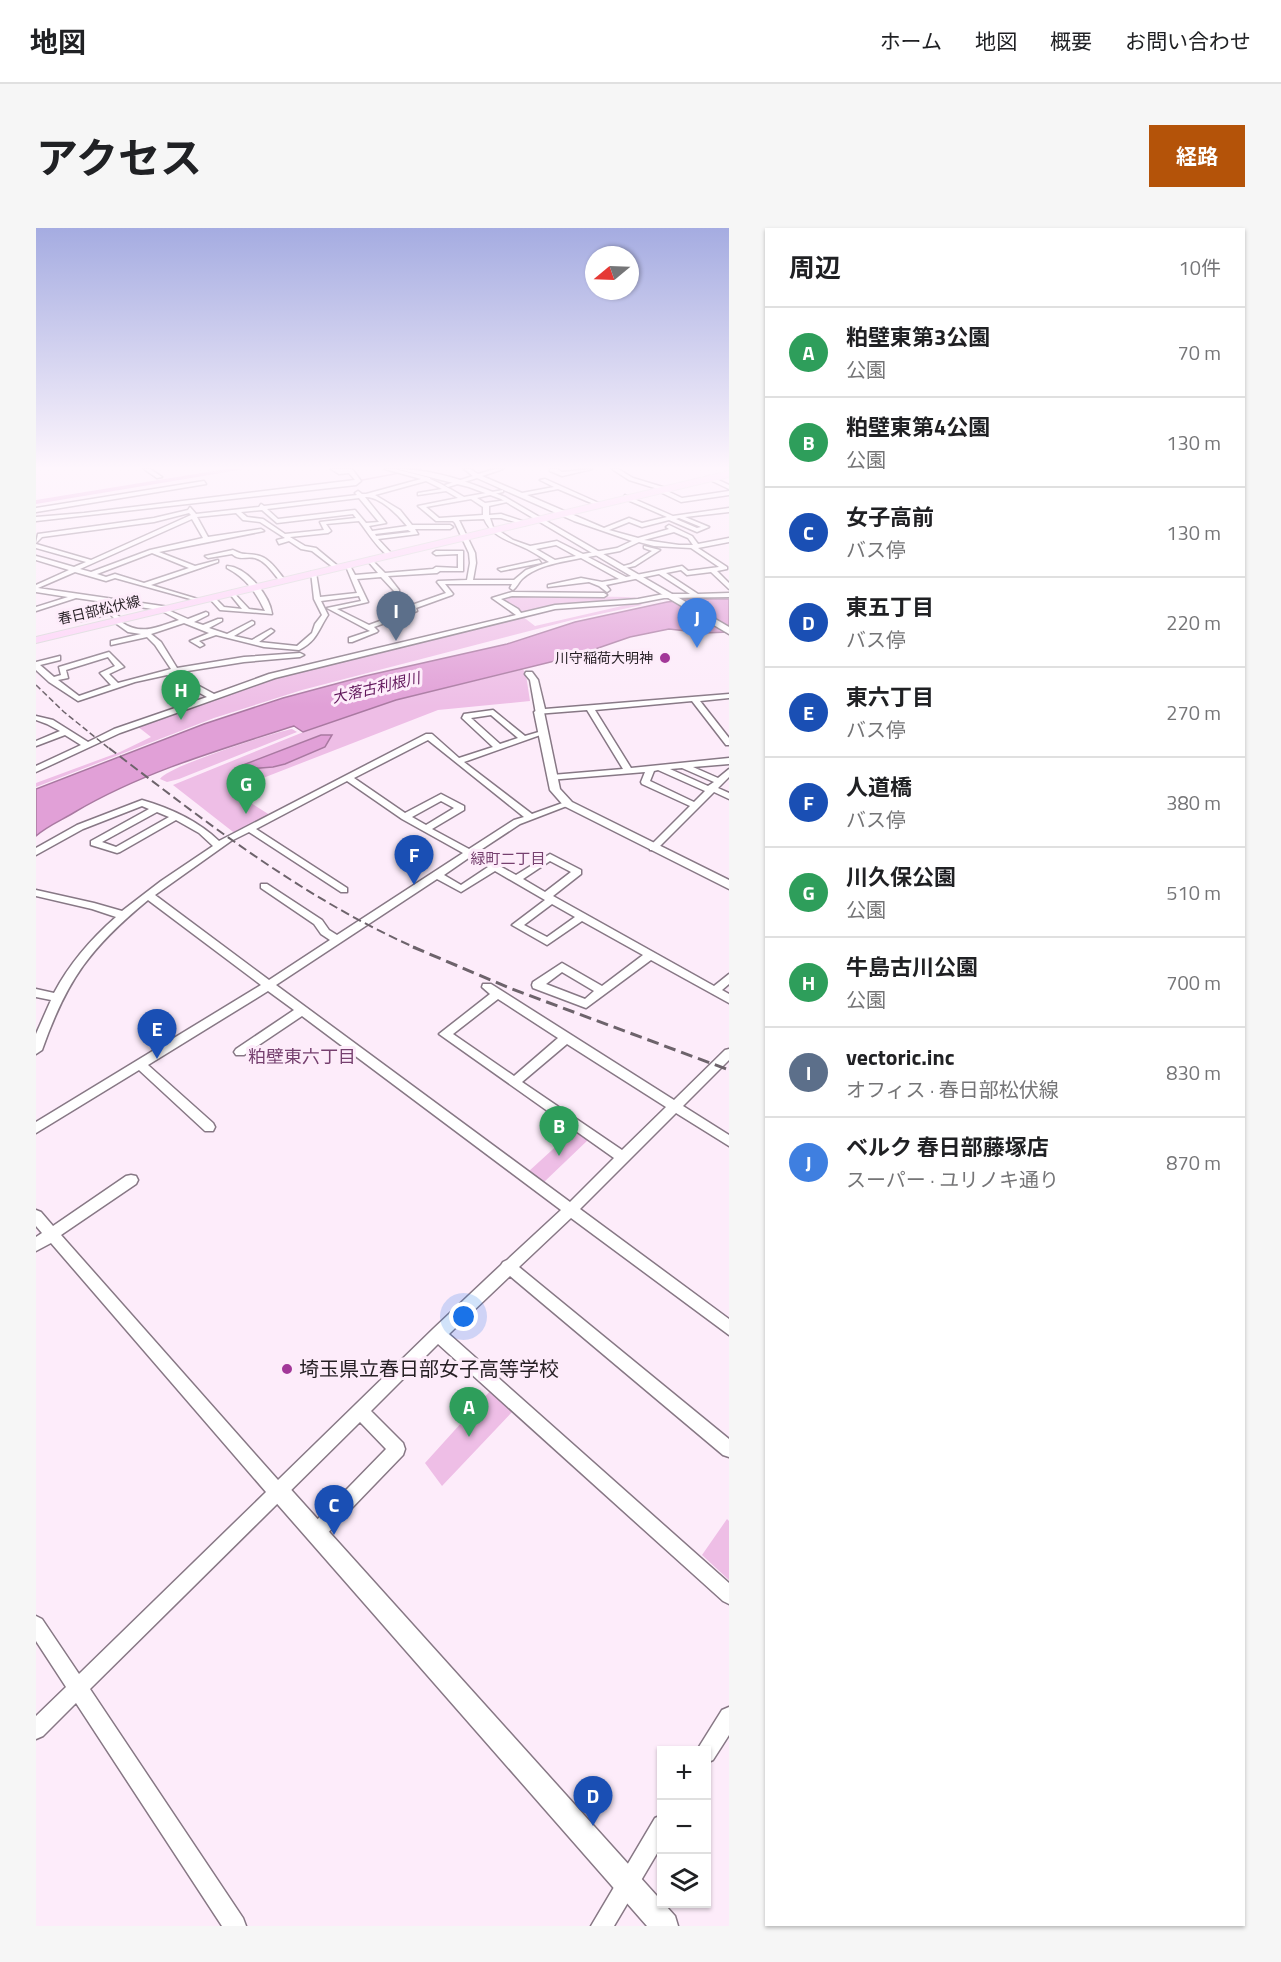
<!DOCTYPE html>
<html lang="ja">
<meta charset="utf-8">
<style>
:root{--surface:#fff;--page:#f6f6f6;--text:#202124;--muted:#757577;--line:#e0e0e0;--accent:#b45309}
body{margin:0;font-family:"Titillium Web","Noto Sans JP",sans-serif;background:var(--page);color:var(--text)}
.controls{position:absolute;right:18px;bottom:18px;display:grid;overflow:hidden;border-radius:0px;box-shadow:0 2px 4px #0004}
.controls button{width:54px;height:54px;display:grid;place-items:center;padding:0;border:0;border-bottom:2px solid var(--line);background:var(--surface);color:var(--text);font:30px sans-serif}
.compass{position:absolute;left:549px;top:18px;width:54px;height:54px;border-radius:50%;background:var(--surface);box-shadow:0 2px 4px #0004;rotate:251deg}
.you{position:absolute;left:428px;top:1089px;width:21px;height:21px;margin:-15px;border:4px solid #fff;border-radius:50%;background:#1a73e8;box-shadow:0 0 0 9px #1a73e833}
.badge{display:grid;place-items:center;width:39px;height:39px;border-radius:50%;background:var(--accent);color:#fff;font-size:20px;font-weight:700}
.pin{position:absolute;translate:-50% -50px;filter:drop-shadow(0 2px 3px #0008)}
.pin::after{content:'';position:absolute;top:32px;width:21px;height:18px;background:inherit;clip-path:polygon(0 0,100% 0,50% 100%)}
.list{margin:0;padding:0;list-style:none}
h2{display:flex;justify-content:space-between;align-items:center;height:78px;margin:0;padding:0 24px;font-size:26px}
h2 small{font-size:20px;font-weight:400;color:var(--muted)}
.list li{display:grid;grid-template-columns:39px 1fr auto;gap:18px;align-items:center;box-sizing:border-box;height:90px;padding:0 24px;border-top:2px solid var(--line)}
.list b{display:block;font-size:22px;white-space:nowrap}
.list p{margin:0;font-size:20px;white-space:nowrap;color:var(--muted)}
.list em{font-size:20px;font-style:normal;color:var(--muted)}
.icon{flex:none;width:33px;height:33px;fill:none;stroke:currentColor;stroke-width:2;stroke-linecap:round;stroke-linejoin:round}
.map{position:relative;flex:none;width:693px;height:1698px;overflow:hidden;border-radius:0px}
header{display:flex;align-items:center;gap:36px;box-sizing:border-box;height:84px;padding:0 30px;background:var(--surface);border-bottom:2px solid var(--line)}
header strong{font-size:28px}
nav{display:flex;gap:33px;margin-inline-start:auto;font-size:21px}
.intro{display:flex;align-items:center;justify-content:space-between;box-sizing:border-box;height:144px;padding:0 36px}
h1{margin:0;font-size:42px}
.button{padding:15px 27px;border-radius:0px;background:var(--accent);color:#fff;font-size:21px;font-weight:700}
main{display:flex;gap:36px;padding:0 36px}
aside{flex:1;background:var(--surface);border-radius:0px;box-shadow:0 2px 4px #0004}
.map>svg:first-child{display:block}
</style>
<header>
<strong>地図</strong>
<nav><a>ホーム</a><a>地図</a><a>概要</a><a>お問い合わせ</a></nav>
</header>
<div class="intro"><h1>アクセス</h1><a class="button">経路</a></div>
<main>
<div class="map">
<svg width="693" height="1698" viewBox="0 0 693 1698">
<rect width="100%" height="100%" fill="#fdecfa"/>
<path fill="#eebee6" d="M476 367 591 369 603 370 601 373 606 377 536 392 266 462 178 490 0 559V555L84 524 115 509 101 498 238 449 486 388 499 398 599 375H548L485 387 462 372Z
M487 441 490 447 494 473 402 482 214 555 225 567 215 575 237 589 201 607 137 557 270 503 360 472Z
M256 501 261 504 143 551 131 554 124 551C132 538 236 505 256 501Z
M539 901 553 911 507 955 492 944Z
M455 1162 478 1182 406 1258 389 1235Z
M691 1291 693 1293V1352L666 1327Z"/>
<path fill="#e1a0d7" stroke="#a979a1" stroke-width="1.5" d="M656 371H693V404L668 405 633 401 594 409 539 428 360 472 267 504 258 498C183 522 107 544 39 584 26 592 11 598 0 608V561L168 496 247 470 329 448 471 416 539 394 631 374Z
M285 507H296L289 519 249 536 237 539 201 542 207 537Z"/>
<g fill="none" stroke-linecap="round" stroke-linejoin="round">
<path stroke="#a979a1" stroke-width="1.5" d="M321 253 385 241"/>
<path fill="#e1a0d7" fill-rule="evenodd" d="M190 241H209L0 276V272Z"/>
<g stroke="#877885" stroke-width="3">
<path id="minor" d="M108 241H114L126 249 121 250Z
M295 241H316L325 253 320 257 0 293V289L48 285 319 252 313 245 303 246Z
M349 241H359L394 250V251C408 257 416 262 428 269L467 262V264L441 270 449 275 471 272V274L453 278V287L465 286 492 295 489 297 465 290H454L457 299 477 312 494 318 521 313 547 326 581 320 596 313 538 293 441 250 412 259 409 257 437 248 428 241H434L442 246 459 241H467L446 248 486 265 518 259 504 252 509 251 565 276 560 277 522 261 491 267 568 300 593 290 606 295 631 289 587 270 589 267 637 288 693 280V284L649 289 673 299 661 304 633 292 606 299 593 294 573 302 602 310 633 301 630 299 633 297 656 308 662 316 693 310V314L662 320 691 339V341L681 343 693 355V361L675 344 651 347 645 342 630 345 662 366 693 365V369L628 370 602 375 519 381 239 450 84 505 0 544V538L45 517 29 507 0 518V513L24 503 11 496 0 492V488L17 492 52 514 78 501 171 469 131 447 99 454 42 473 13 454 0 442V434L24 428V432L4 437 18 449 25 447 23 439 73 424 88 439 73 446 82 455 135 441 119 417 111 409 75 417V413L105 406 92 404 78 394 77 393 79 391 74 386 45 393 42 391 75 382 86 391 85 394C106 408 121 399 143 392L124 382 40 370 0 383V379L32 369 0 364V357L33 342 0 332V328L38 339 50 334 0 320V316L55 332 155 287 153 285 118 294 6 309 0 315 2 306 118 290 152 282 154 279 160 286 223 279 225 276 228 278 321 267 319 265 322 263 326 266H330L385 251ZM390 253 406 261 382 265V267L410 263 422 270 382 278 400 293H417L419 295 433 325 434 335 431 352 402 353 401 354 410 365 373 378 374 382 333 397 301 381 332 374 321 351 345 349 359 364H363V362L352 348 401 345 404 343H427V323H400L397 325 400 327 422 326V340L400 339 397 341 349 345 334 330 331 332 342 345 319 347 313 336H309L321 365 284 369 280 345 275 344 278 371 286 387 279 396 276 405 261 418 223 414 237 404 238 403 235 401 216 412 198 408 218 396V394L216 393 191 406 173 400 186 393V391H182L167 397 158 394 172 387V385L170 384 152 391 134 383 136 381 133 379 2 360 39 344 70 353 79 350 165 374V372L115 357 182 334V332L159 338 123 324 228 303 225 301 172 309 161 289 200 285 207 292 224 294 249 310 241 312 243 316 253 313 265 321 276 323 298 340 303 339 280 320 269 318 254 309 292 305 295 303 290 296 323 293C333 306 339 317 352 328H356V326L342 311 382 306 379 301H414L417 299 414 297H376L364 282 339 267ZM329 269C344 268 363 288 371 298L336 303 333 298 350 295ZM323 270 343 294 330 295 319 282 242 291 231 281ZM435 271 447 279V287L403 290 390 279ZM226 282 241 295 317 286 320 290 284 294 288 302 249 306 227 291 211 289 205 284ZM643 290 665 299 661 300 640 291ZM156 291 167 310 114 322 55 344 44 341ZM448 291C456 309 474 313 491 321 499 325 506 330 513 334L490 342 478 352H437L440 335 439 325 423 292ZM372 302 375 304 340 308 339 306ZM638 304 652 310 657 317H643L608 312ZM603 314 618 318 655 320 683 339 652 343 646 338 590 349 552 329 584 323ZM520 317 540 328 519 332 500 321ZM116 325 153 340 108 355 79 346 70 349 61 346ZM545 330 583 351 566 354 545 350 512 357V359L553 354 563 358 571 364 574 362 570 357 623 346 654 366H628L602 371 519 377 485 385 482 381 465 371 476 368 568 369 571 367 568 365 476 364 456 370 480 387 233 446 178 466 139 445 208 434 264 429 268 427 264 425 208 429 141 440 125 414 115 406 148 395 173 405 154 413 164 419 168 417 163 413 180 407 228 419 263 422C281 413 282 402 292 387L285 373 323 368 325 373 291 380 334 403 313 410V414H316L341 404 342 403 338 399 381 383 380 380 416 367 417 366 409 356H476L474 360 477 362C481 359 482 355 486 351 501 337 526 334 545 330ZM72 429 79 438 64 445 75 457 43 468 22 452 32 450 30 442Z
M514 241H521L526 244 556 241 526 248 514 243Z
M576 241H582L597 250 630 260 629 262 646 270 693 263V267L645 274 622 263V261L593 252Z
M674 248 693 257V261L672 251Z
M168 253 170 256 0 284V280Z
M608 318 624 322 599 338 584 341V339L595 336 616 323 608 320Z
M197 322C208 328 209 325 220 327 233 329 241 342 249 352L244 353C237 345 230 333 219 330 209 328 204 333 196 326L172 330 169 328Z
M503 332 505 335 465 343 462 341Z
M191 338C211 339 234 368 236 386L184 382 174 371V369H178L188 379 206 381 193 365 196 363 213 381 229 383C220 364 210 350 191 340Z
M490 444H496L502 452 509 481 693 466V470L664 473 693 510V517H690L656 473 559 482 595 540 693 530V536L657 539 682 550 693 541V549L682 560 693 565V571L678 564 620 622H614V618L654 578 606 556 605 554 609 544 513 552 512 550 516 547 587 541 551 482 500 486 494 452 489 446ZM646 540 678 554 672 558 634 541ZM622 542 669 563 658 574 614 553 618 543Z
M457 482 489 508 506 503 510 505 428 534 496 586 532 573 536 576 484 596 440 625 480 647 514 626 545 642V646L517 668 678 758 693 746V756L686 762 693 766V775L615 732 550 780 497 760 496 757 497 754 526 735 566 758 607 727 546 693 511 717 476 697 509 672 459 643 425 664 401 651 240 757 534 974 578 930 403 806 454 766 446 759 447 756H455L638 872 689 822 693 821V832L647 878 693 907V918L640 885 544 981 693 1091V1107L535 990 483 1039 693 1211V1229L687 1227 474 1048 413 1106 693 1355V1376L687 1373 402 1116 335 1183 367 1215 369 1221 367 1227 286 1311 280 1314 274 1311 271 1305 274 1299 350 1221 324 1194 54 1461 207 1690 210 1698H186L40 1475 7 1508 0 1511V1488L30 1459 0 1413V1388L6 1391 43 1446 230 1264 15 1015 0 1023V1009L6 1005 0 998V982L5 984 17 998 90 948 95 947 100 948 102 952 100 956 25 1007 242 1252 397 1101 465 1037 467 1034 471 1032 525 982 266 788 208 827H200L198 824 200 821 258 782 232 763 112 837 177 895 179 899 177 903H169L103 842 0 905V894L225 757 112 672C55 719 31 751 6 822L0 826V806L15 772 0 769V761L18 765C34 735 55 711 80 689L56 681 0 668V662L58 675 86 683 125 653 177 618 163 605 140 592 84 624 81 625 55 617V613L113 581 106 578 47 601 0 627V620L41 597 106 572C134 580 162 593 183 613L390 506H396L423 530 457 519 426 490 428 486ZM455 487 482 510 464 516 435 490ZM392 512 488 589 478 592 433 621 396 601 428 582V578L405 566 369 585 318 550ZM311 553 366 591 427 625 301 707 293 702 286 692 231 656H225V660L278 696 285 706 294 712 233 752 119 667 195 613 213 604 305 664H311V660L220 601ZM405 573 418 580 390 597 376 589ZM121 584 133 589 80 619 66 614ZM434 629 452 639 425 657 408 647ZM514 633 535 644 509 664 487 651ZM516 676 539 689 511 709 488 697ZM526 744 558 763 549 771 510 756ZM462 771 522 810 478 848 417 806ZM531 816 630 879 586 922 486 854Z
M693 1479V1507L677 1532 670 1535V1522H661L686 1482Z
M626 1587V1617L578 1698H555L619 1590Z"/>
</g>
<g stroke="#877885" stroke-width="3">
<path id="tertiary" d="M362 241C398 241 436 255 469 269L693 399V406L465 271 433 259Z
M503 481 508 484 524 561 536 574 693 652V661L528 578 514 562 498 484Z
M243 1253 250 1256 639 1688 642 1698H611L236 1270 233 1263 236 1256Z"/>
</g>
<g stroke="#d8d7d8" stroke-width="2">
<path id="primary" d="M693 243V249L0 415V409Z"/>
</g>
<use href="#minor" fill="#fff" fill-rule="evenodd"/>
<use href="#tertiary" fill="#fff" fill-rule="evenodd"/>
<use href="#primary" fill="#fdd3f7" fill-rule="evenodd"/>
<path stroke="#6d636b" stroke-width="1.5" stroke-dasharray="6 3" stroke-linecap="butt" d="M0 457 28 484 75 522"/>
<path stroke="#6d636b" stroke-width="2" stroke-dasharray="9 4.5" stroke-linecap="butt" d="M73 520C171 595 267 670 380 720"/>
<path stroke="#6d636b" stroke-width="3" stroke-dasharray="12 6" stroke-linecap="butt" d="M377 719 476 761 693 842"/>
</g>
<linearGradient id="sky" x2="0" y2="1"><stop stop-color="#a5ace1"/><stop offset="0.5" stop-color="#fef6fd"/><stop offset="1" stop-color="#fef6fd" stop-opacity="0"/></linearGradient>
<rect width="693" height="479" fill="url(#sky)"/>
<g fill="#a23798" stroke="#fdecfa" stroke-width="2">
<circle cx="629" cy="430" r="6"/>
<circle cx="251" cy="1141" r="6"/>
</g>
<g text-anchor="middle" stroke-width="6" stroke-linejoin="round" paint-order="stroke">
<g font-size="14" fill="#251f24" stroke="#fdecfa">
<text transform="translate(63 382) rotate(-13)" y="5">春日部松伏線</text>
</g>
<g font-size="14" fill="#251f24" stroke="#fdecfa" text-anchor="end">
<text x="617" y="435">川守稲荷大明神</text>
</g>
<g font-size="15" font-style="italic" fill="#61165b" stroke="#fdecfa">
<text transform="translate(340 460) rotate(-13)" y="5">大落古利根川</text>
</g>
<g font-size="15" fill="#76406f" stroke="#fdecfa">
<text x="472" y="636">緑町二丁目</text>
</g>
<g font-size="18" fill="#76406f" stroke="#fdecfa">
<text x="266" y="835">粕壁東六丁目</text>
</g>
<g font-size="20" fill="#251f24" stroke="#fdecfa" text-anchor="start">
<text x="263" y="1148">埼玉県立春日部女子高等学校</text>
</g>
</g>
</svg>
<div class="controls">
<button>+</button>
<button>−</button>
<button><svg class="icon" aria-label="layers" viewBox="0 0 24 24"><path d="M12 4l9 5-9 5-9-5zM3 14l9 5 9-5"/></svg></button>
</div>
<svg class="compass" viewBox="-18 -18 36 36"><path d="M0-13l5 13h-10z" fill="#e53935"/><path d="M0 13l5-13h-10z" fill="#757577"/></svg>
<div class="you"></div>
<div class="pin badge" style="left:433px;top:1209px;background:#2e9e5b">A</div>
<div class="pin badge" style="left:523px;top:928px;background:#2e9e5b">B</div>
<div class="pin badge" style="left:298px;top:1307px;background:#1a4fb4">C</div>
<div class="pin badge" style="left:557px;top:1598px;background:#1a4fb4">D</div>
<div class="pin badge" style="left:121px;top:831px;background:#1a4fb4">E</div>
<div class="pin badge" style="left:378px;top:657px;background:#1a4fb4">F</div>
<div class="pin badge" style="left:210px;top:586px;background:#2e9e5b">G</div>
<div class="pin badge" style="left:145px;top:492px;background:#2e9e5b">H</div>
<div class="pin badge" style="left:360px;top:413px;background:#5c6f8a">I</div>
<div class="pin badge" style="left:661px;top:420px;background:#3f7fe0">J</div>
</div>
<aside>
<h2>周辺<small>10件</small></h2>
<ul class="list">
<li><span class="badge" style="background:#2e9e5b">A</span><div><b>粕壁東第3公園</b><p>公園</p></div><em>70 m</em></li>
<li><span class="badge" style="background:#2e9e5b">B</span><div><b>粕壁東第4公園</b><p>公園</p></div><em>130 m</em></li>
<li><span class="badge" style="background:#1a4fb4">C</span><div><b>女子高前</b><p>バス停</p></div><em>130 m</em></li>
<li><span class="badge" style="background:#1a4fb4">D</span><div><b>東五丁目</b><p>バス停</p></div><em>220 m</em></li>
<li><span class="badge" style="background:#1a4fb4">E</span><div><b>東六丁目</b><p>バス停</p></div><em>270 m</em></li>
<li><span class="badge" style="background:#1a4fb4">F</span><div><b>人道橋</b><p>バス停</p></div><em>380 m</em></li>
<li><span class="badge" style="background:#2e9e5b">G</span><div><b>川久保公園</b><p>公園</p></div><em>510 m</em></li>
<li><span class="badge" style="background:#2e9e5b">H</span><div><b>牛島古川公園</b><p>公園</p></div><em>700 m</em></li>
<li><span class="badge" style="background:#5c6f8a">I</span><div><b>vectoric.inc</b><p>オフィス · 春日部松伏線</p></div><em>830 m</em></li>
<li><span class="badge" style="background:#3f7fe0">J</span><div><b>ベルク 春日部藤塚店</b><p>スーパー · ユリノキ通り</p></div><em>870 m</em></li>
</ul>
</aside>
</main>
